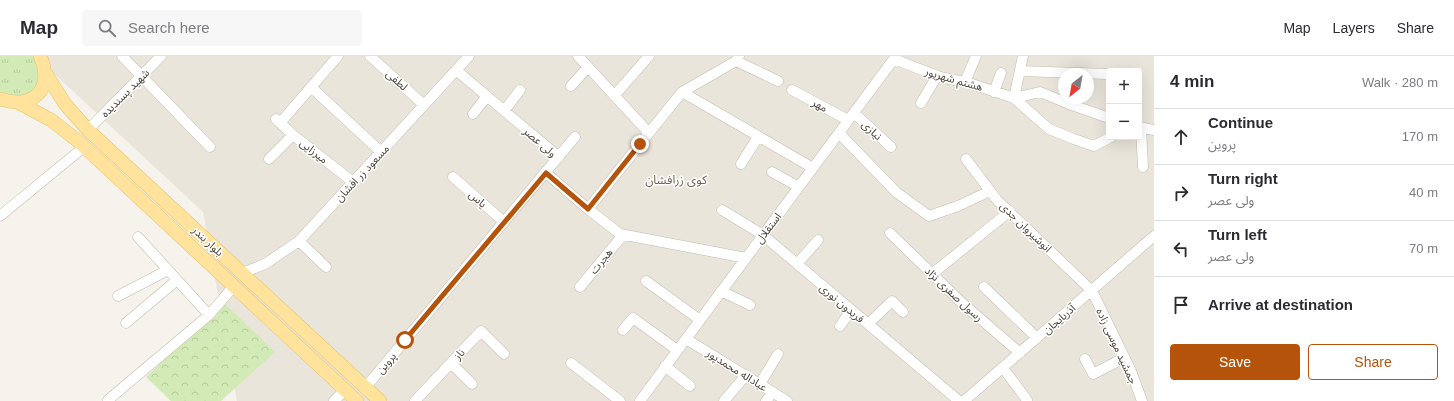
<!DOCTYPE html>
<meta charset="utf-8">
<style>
:root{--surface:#fff;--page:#f7f7f7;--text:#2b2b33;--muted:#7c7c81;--line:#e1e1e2;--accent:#b45309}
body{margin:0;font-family:Arial,"Noto Sans Arabic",sans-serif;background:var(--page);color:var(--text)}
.controls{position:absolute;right:12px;top:12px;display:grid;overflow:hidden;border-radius:4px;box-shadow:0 4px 16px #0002}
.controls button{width:36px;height:36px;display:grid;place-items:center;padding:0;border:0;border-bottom:1px solid var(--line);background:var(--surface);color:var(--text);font:20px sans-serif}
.compass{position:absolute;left:1058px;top:12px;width:36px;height:36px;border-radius:50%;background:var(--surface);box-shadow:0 4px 16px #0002;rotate:211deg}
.stop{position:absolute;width:12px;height:12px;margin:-9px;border:3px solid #b45309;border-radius:50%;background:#fff}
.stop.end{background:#b45309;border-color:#fff;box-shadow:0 1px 4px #0008}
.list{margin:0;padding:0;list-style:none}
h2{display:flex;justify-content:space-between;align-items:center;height:52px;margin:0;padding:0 16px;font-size:17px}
h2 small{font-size:13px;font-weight:400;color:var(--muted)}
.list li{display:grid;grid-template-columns:26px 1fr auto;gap:12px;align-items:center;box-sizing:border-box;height:56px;padding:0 16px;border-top:1px solid var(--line)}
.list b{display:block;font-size:15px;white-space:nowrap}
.list p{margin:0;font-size:13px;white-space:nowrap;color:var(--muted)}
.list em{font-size:13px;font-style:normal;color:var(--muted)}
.actions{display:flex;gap:8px;padding:12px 16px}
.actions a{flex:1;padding:9px 0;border:1px solid var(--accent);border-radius:4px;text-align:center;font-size:14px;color:var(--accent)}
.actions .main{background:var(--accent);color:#fff}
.icon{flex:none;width:22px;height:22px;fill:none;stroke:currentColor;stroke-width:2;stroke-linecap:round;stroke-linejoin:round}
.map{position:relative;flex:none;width:1154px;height:345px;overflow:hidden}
header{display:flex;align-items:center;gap:24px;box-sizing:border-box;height:56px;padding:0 20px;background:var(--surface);border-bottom:1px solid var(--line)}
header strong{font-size:19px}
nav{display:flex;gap:22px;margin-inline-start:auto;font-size:14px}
.search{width:280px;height:36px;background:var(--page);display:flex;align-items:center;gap:10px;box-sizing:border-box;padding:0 14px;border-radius:4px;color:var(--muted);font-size:15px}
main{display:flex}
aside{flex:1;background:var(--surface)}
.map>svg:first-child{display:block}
</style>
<header>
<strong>Map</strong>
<div class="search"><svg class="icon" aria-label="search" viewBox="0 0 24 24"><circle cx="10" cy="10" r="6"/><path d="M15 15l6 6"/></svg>Search here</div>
<nav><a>Map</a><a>Layers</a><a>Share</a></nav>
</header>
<main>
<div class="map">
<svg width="1154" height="345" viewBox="0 0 1154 345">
<defs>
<pattern id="grass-tufts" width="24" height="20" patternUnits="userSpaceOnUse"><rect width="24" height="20" fill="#d2eab5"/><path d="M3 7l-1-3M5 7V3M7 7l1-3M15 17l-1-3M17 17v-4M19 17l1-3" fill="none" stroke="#b6ca9c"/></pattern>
<pattern id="forest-crowns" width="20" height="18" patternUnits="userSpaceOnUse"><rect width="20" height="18" fill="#d2eab5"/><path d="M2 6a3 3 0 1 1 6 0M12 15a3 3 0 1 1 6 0" fill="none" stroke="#b6ca9c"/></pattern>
</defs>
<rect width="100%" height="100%" fill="#f6f3ec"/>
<path fill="#eae5da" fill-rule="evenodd" d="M35 0H1154V345H237L203 156ZM1109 15H1139V81H1109ZM1064 18H1088V42H1064Z"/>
<path fill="url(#grass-tufts)" d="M0 0H36L40 9 37 32 19 43 0 39Z"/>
<path fill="url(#forest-crowns)" d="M223 246 275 296 221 345H171L146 321Z"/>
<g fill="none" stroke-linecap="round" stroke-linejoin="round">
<g stroke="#c2bbae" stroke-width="11">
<path id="minor" d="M122 0 210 91
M370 0 424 49
M894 3 940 21 969 27 1014 42 1049 73 1074 83 1094 90 1111 81
M736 5 778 25
M456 14 559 101
M1020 15 1107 18
M965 26 976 0
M571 30 588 11
M311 31 381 96
M792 34 848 64
M682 36 813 112
M994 36 1001 17
M614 40 649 0
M1014 42 1040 36 1069 48 1109 62
M1014 42 1023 0
M921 47 937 20
M504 55 520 34
M854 57 891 91
M473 58 487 40
M276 63 293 79 353 126
M280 67 338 0
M1139 71 1154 74
M1141 72 1143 111
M88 74 161 0
M649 77 682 36 736 5 739 0
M839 77 896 136 929 160 958 150 990 135
M269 103 293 79
M966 103 997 144 1092 235 1131 315 1142 345
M741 108 758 81
M772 116 799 131
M546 117 588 153 649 77 578 0
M453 121 504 166
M588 153 620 178 746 202
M722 154 763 179 959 345
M0 160 84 91
M890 177 961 246 1020 297
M138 181 209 259
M299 185 326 211
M797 208 818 184
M242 217 265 208 299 185 469 0
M932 218 1010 155
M646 225 700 264
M580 231 623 179
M984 231 1037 282
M721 235 750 249
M118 240 168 214
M126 267 177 224
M868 268 892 245 903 256
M840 270 851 254
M623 274 633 262 677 294
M686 283 787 345
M1085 303 1093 318 1124 302
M451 307 472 328
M571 307 620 345
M665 310 690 330
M1003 312 1027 344
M760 328 778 298
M365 332 575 81
M108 344 209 259 234 230
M334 345 345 334
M415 345 481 275 504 298
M640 345 896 0
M724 345 746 319
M766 345 773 336
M964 345 1154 180"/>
</g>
<g stroke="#e6c16a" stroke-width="14">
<path id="major" d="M46 18 65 48 88 74 380 345
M0 43C33 54 55 33 40 0
M19 47 51 64 78 85 357 345"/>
</g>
<use href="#minor" stroke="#fff" stroke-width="10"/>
<use href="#major" stroke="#ffe39c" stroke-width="13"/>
</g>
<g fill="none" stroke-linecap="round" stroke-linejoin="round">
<path stroke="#b45309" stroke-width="5" d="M405 284 546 117 588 153 640 88"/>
</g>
<g text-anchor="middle" stroke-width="3" stroke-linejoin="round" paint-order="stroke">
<g font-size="11" fill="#4b4439" stroke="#fff">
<text transform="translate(954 23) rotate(16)" y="4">هشتم شهریور</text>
<text transform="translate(397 24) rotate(42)" y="4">لطفی</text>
<text transform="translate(125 37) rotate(-45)" y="4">شهید پسندیده</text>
<text transform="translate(820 49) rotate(29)" y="4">مهر</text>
<text transform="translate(872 74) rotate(43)" y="4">نیازی</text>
<text transform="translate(540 86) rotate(41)" y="4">ولی عصر</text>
<text transform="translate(314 95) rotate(38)" y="4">میرزایی</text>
<text transform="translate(362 117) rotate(-47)" y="4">مسعود زر افشان</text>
<text transform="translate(478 143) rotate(41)" y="4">یاس</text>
<text transform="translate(1026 171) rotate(44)" y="4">انوشیروان جدی</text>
<text transform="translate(768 172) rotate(-53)" y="4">استقلال</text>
<text transform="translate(208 185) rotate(43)" y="4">بلوار بندر</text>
<text transform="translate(601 205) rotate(-51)" y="4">هجرت</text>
<text transform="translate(954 238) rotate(43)" y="4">رسول صفری نژاد</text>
<text transform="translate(842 247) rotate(40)" y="4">فریدون نوری</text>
<text transform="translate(1059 263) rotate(-41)" y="4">آذربایجان</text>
<text transform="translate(1117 290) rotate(65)" y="4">جمشید موسی زاده</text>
<text transform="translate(459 298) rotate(-47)" y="4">ناز</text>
<text transform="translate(386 307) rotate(-50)" y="4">پروین</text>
<text transform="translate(737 314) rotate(32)" y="4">عباداله محمدپور</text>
</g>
<g font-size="12" fill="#6e6250" stroke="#fff">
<text x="676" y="128">کوی زرافشان</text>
</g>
</g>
</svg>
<div class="controls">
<button>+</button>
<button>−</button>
</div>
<svg class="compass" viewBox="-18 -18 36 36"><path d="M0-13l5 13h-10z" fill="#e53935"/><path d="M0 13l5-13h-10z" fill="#7c7c81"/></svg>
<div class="stop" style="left:405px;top:284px"></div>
<div class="stop end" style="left:640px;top:88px"></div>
</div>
<aside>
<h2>4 min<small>Walk · 280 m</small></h2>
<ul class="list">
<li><svg class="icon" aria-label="ahead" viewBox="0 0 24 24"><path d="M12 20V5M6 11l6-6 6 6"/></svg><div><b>Continue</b><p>پروین</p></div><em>170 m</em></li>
<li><svg class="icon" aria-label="right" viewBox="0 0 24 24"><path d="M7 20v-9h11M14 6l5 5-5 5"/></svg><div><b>Turn right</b><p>ولی عصر</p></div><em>40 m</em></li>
<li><svg class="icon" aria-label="left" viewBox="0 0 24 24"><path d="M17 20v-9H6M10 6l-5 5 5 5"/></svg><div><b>Turn left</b><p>ولی عصر</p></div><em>70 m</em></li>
<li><svg class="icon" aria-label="arrive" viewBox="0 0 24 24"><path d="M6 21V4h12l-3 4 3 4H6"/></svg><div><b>Arrive at destination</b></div></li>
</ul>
<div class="actions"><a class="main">Save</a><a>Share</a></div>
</aside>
</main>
